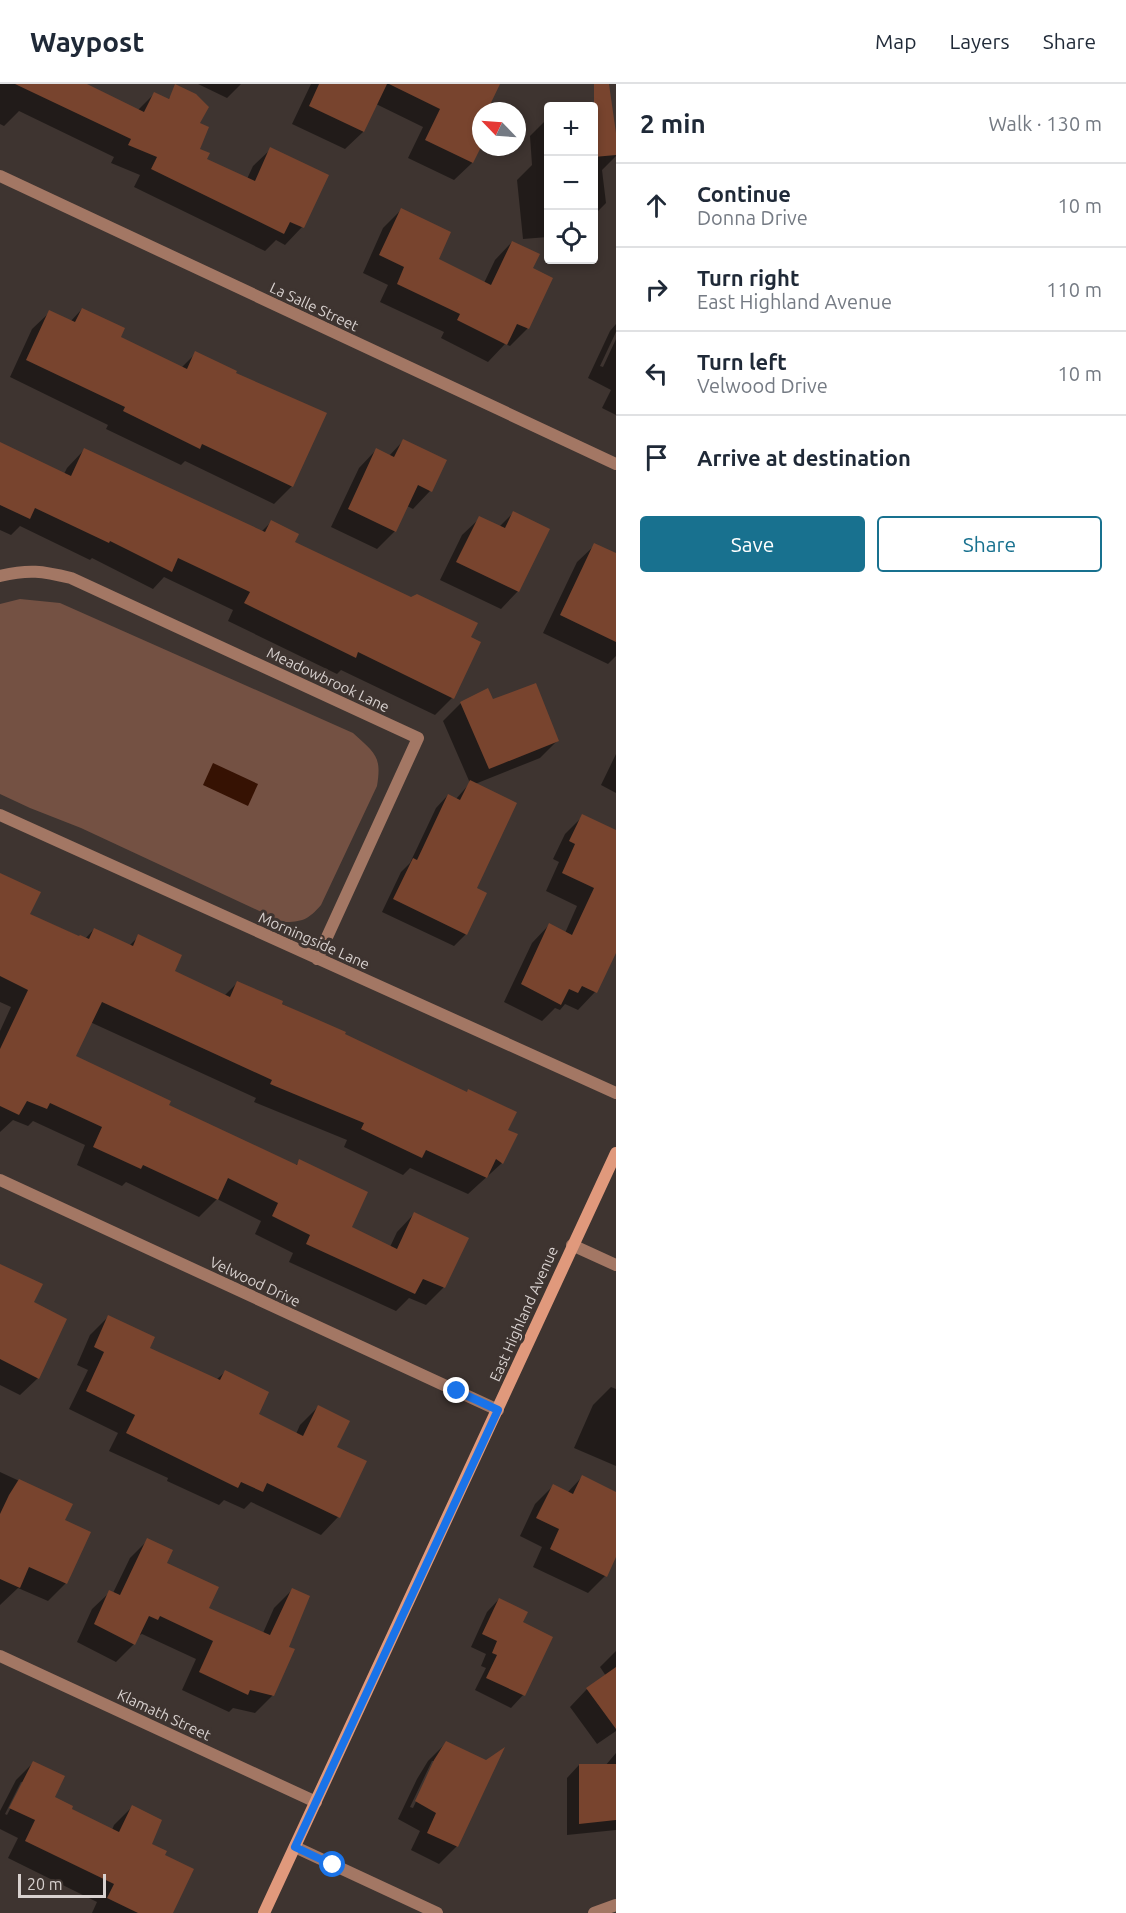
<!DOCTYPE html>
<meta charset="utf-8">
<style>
:root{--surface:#fff;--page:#f2f2f3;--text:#1f2937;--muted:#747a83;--line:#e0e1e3;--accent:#18718f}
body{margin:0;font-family:Ubuntu,sans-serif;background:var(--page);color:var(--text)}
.controls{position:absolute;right:18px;top:18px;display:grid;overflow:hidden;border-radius:6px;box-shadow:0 3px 9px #0003}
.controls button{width:54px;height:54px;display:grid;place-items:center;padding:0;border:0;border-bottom:2px solid var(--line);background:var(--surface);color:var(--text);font:30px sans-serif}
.compass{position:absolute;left:472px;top:18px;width:54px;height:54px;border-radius:50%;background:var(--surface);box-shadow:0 3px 9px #0003;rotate:295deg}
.scale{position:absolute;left:18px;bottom:15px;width:88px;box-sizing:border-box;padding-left:6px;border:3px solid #d8d1cf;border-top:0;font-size:16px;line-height:21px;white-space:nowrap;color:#d8d1cf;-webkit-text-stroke:4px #3e3430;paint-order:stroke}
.stop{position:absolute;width:18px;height:18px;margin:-14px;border:4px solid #1a73e8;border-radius:50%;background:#fff}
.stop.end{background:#1a73e8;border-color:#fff;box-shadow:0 2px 6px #0008}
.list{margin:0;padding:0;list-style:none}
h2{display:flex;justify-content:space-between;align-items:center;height:78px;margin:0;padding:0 24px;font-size:26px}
h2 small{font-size:20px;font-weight:400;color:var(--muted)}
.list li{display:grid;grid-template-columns:39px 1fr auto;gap:18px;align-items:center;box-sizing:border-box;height:84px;padding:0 24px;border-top:2px solid var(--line)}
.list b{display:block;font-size:22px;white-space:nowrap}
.list p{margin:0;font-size:20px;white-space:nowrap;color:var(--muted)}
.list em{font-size:20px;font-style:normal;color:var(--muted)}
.actions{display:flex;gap:12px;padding:18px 24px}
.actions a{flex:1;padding:14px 0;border:2px solid var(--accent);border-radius:6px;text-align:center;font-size:21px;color:var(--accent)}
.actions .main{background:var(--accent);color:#fff}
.icon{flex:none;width:33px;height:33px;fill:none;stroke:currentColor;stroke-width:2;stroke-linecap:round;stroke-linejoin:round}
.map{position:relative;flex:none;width:616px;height:1829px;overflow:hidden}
header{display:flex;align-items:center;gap:36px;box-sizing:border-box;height:84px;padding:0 30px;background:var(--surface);border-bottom:2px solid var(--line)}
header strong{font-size:28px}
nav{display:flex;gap:33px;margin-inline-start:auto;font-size:21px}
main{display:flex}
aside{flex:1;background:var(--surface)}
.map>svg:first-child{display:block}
</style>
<header>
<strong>Waypost</strong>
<nav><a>Map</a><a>Layers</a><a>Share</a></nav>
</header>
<main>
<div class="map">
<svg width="616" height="1829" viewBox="0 0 616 1829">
<rect width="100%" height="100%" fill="#3e3430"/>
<path fill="#745143" d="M20 515 60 519 353 649C375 669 382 672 377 702L321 821C308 836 302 838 283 838L81 744 30 724 0 710V520Z"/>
<path fill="#361203" d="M213 679 258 700 248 722 203 701Z"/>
<path fill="#0007" fill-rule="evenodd" d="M0 0H83L138 26 154 10 168 16 170 13 198 40V65L205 75 247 95 253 82 271 65 302 143 285 161 276 156 265 167 134 103 140 91 111 79 114 73 19 27 4 42 0 40Z
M198 0H241L227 14Z
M311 0H493L488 22 497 26 481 27 472 79 454 96 408 74 423 43 376 20 363 48 345 65 292 40Z
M611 28 616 72 602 86 606 119 594 131V30Z
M548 34V153L523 155 517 96 532 81 530 52Z
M401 126 437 176 484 199 495 176 512 158 531 184 551 195 527 245 510 262 505 260 488 278 441 254 444 248 380 218 388 201 363 189 383 144Z
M82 225 119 254 181 284 196 269 292 402 274 420 185 377 181 381 106 345 108 341 10 293 32 245 50 228 70 238Z
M616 240V248L600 282 603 283 616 255V331L602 324 611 306 588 294 610 247Z
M403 357 430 407 413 425 407 422 395 447 377 465 331 443 359 384 376 366 389 372Z
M0 360 64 390 67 384 84 366 261 448 271 438 293 459 469 554 452 614 435 631 341 586 337 590 228 537 233 526 164 493 153 505 92 474 90 476 20 442 11 451 0 446Z
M513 429 518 507 501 525 440 496 462 451 480 434 499 443Z
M595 461 616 471V572L608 580 543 549 577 478Z
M492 617 558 656 540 674 475 700V805L466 850 454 862 382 828 401 788 410 779 436 724 448 711 456 715 470 699 443 637 461 619Z
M616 670V709L601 701Z
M583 732 616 865 595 908 578 926 565 920 560 926 555 924 542 937 504 918 532 859 549 841 565 849 577 822 546 807 559 778 553 775 565 750Z
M0 793 28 830 85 855 94 845 129 862 139 852 173 887 224 912 238 898 343 950 506 1047 502 1079 468 1110 410 1084 403 1091 344 1063 347 1056 254 1018 256 1014 90 938 74 973 167 1021 295 1082 300 1077 350 1144 390 1163 397 1148 414 1130 467 1155 443 1204 426 1221 409 1214 396 1227 289 1178 293 1169 255 1150 261 1137 217 1115 199 1133 126 1098 122 1102 77 1081 85 1061 33 1037 28 1042 13 1036 0 1048V947L11 923 0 918Z
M0 1182 32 1219 38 1294 20 1311 0 1301Z
M108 1233 148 1264 216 1296 225 1288 257 1331 296 1350 300 1341 318 1323 335 1363 365 1378 338 1433 321 1451 251 1418 244 1425 224 1416 219 1421 167 1397 168 1394 109 1367 118 1349 69 1325 88 1286 77 1281 90 1251Z
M611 1303 616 1305V1382L574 1364 593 1321Z
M0 1388 71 1421 63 1437 66 1499 48 1517 18 1504 0 1521Z
M582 1393 605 1492 588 1509 533 1483 542 1463 520 1452 535 1420 553 1402 567 1409Z
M148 1456 165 1480 207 1525 263 1549 274 1524 292 1506 287 1564 272 1612 255 1629 233 1624 229 1628 182 1606 196 1575 142 1550 137 1552 134 1560 116 1578 77 1558 92 1525 110 1508 113 1509 130 1474Z
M499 1515 521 1539 551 1554 523 1611 511 1624 475 1606 486 1584 481 1582 486 1570 471 1563 487 1528Z
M616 1567V1647L597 1660 570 1623 587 1605 606 1592 600 1583Z
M446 1659 457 1762 439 1780 411 1766 420 1747 398 1735 417 1695 428 1677ZM432 1677H435L413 1724 410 1723Z
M616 1669V1746L567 1751V1694L579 1681 605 1682Z
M33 1679 53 1713 70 1726 112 1746 114 1741 132 1723 150 1760 163 1772 171 1829H92L97 1818 8 1774 18 1754 0 1745V1727L16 1696ZM21 1698H24L7 1731 5 1730Z"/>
<path fill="#78442e" d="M15 0H87L144 28 154 8 169 15 175 0 196 10 209 23 200 39 209 43 200 65 210 69 207 75 255 97 270 63 329 91 304 144 290 138 284 150 151 85 157 73 128 61 131 55Z
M319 0H387L364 48 309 22Z
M389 0H500L487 27H481V63L473 79 425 56 440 25Z
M594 0H609L616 49V71L594 73Z
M401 124 451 148 439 175 491 201 512 157 540 170 533 184 553 194 529 245 517 240 507 261 457 236 460 230 397 200 404 183 379 171Z
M82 224 125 244 121 253 187 285 195 267 237 287 236 289 327 329 293 403 202 360 200 365 123 327 125 323 26 276 49 226 75 238Z
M403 355 447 376 432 408 418 401 396 448 348 425 376 364 394 373Z
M0 358 71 392 84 364 265 448 271 436 299 450 295 458 411 513 417 510 478 539 471 553 481 558 454 615 358 568 356 574 244 519 250 508 178 474 172 488 110 457 109 459 35 424 30 435 0 421Z
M513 427 550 445 519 508 456 478 479 432 505 444Z
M594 459 616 469V558L560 531Z
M536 599 559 657 489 685 460 618 488 604 493 615Z
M470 696 517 719 477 804 487 809 467 851 393 815 413 774 417 776 448 710 460 716Z
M582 730 616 746V869L597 909 582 902 578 909 569 905 561 921 521 900 549 839 572 851 594 804 562 789 575 760 569 757Z
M0 789 41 808 30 830 79 852 80 851 89 855 94 844 133 862 138 850 182 871 175 887 230 913 237 897 283 917 282 920 346 948 345 950 467 1008 468 1005 517 1028 508 1046 518 1050 503 1080 496 1075 487 1094 426 1066 422 1074 361 1045 364 1039 270 1000 272 996 102 918 76 972 171 1017 169 1021 297 1081 299 1075 368 1108 352 1143 397 1165 414 1128 469 1154 445 1204 423 1195 415 1210 306 1160 310 1151 272 1132 278 1119 228 1094 218 1116 143 1081 141 1085 93 1063 102 1043 50 1019 47 1025 27 1017 19 1031 0 1022V965L28 906 0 892Z
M0 1180 43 1200 34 1218 67 1235 39 1295 0 1275Z
M108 1231 155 1253 150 1264 220 1296 225 1286 269 1308 259 1330 303 1352 318 1321 350 1337 337 1363 367 1377 340 1434 267 1399 263 1408 241 1398 238 1404 126 1349 135 1331 86 1307 104 1268 94 1263Z
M582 1391 616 1408V1473L607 1493 550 1465 559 1445 536 1434 553 1400 573 1410Z
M19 1395 73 1420 65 1436 91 1448 67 1500 29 1483 20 1504 0 1495V1430L9 1411Z
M147 1454 173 1466 167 1479 219 1503 209 1524 270 1551 292 1504 310 1512 289 1563 295 1565 274 1612 250 1606 248 1611 199 1588 213 1557 160 1532 158 1536 149 1532 135 1561 94 1540 109 1506 120 1511Z
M499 1514 528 1528 523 1538 553 1553 525 1612 486 1594 497 1571 492 1569 497 1557 482 1550Z
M616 1583V1645L586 1604Z
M446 1657 486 1676 505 1663 458 1763 427 1749 436 1729 415 1717 434 1676Z
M33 1677 65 1692 55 1713 73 1722 72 1725 119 1748 132 1721 162 1736 152 1760 167 1767 165 1771 194 1785 173 1829H138L107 1814 114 1800 25 1757 35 1736 9 1724Z
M579 1680H616V1736L579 1740Z"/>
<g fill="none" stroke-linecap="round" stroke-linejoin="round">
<path stroke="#a37764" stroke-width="12" d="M0 92 616 380
M0 492C29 485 42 487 71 494L418 654 317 875
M0 731 616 1009
M0 1096 498 1326
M572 1161 616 1181
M0 1572 316 1718
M295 1763 437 1829
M594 1829 616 1821"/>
<path stroke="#e0997c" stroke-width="12" d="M264 1829 616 1069"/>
</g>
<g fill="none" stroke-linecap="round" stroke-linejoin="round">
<path stroke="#1a73e8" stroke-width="8" d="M333 1781 295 1763 498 1326 457 1307"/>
</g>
<g text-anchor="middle" stroke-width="6" stroke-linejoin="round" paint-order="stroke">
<g font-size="15" fill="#d8d1cf" stroke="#3e3430">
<text transform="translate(314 223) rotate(25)" y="5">La Salle Street</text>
<text transform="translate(328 596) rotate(25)" y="5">Meadowbrook Lane</text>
<text transform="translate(314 857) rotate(24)" y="5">Morningside Lane</text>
<text transform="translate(255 1198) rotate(25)" y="5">Velwood Drive</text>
<text transform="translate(524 1230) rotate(-66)" y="5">East Highland Avenue</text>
<text transform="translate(164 1631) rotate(25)" y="5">Klamath Street</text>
</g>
</g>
</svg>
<div class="controls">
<button>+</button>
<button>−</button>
<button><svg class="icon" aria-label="locate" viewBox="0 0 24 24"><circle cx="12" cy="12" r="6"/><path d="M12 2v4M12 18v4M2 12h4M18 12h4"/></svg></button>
</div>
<svg class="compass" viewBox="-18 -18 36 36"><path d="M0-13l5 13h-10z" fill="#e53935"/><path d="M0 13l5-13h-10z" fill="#747a83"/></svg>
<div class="scale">20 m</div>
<div class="stop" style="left:333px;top:1781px"></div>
<div class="stop end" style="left:457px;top:1307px"></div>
</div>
<aside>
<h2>2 min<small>Walk · 130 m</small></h2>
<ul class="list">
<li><svg class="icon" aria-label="ahead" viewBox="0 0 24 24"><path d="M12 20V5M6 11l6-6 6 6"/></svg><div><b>Continue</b><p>Donna Drive</p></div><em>10 m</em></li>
<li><svg class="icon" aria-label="right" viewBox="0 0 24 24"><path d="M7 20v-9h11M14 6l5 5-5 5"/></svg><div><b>Turn right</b><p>East Highland Avenue</p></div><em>110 m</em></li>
<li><svg class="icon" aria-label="left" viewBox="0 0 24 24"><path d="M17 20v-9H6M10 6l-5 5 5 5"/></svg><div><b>Turn left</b><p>Velwood Drive</p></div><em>10 m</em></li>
<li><svg class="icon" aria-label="arrive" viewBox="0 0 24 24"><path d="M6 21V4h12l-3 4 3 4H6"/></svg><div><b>Arrive at destination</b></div></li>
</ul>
<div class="actions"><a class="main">Save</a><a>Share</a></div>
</aside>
</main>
